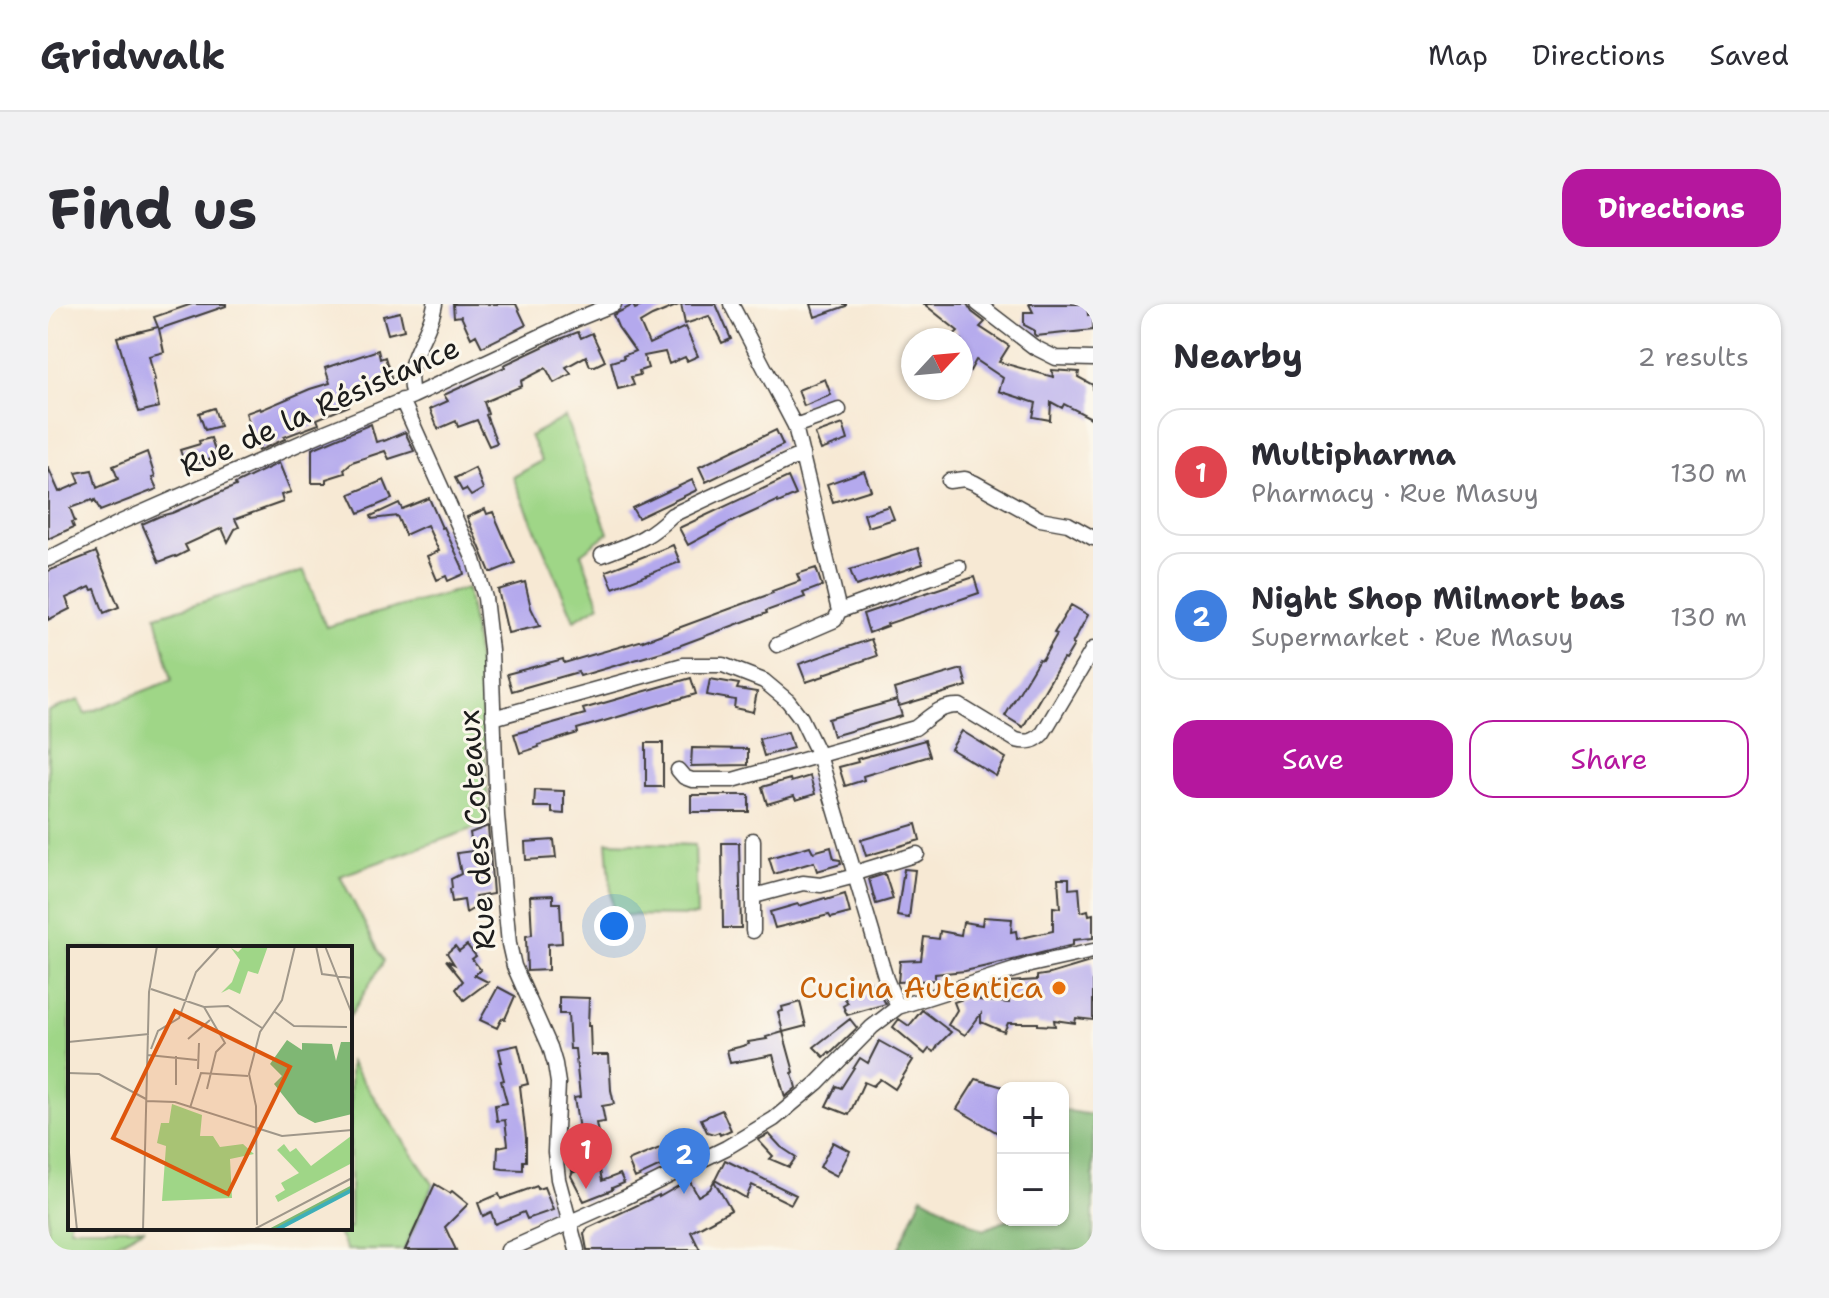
<!DOCTYPE html>
<meta charset="utf-8">
<style>
:root{--surface:#fff;--page:#f2f2f3;--text:#2b2b33;--muted:#7c7c81;--line:#e1e1e2;--accent:#b5179e}
body{margin:0;font-family:"Shantell Sans",sans-serif;background:var(--page);color:var(--text)}
.controls{position:absolute;right:24px;bottom:24px;display:grid;overflow:hidden;border-radius:16px;box-shadow:0 2px 6px #0004}
.controls button{width:72px;height:72px;display:grid;place-items:center;padding:0;border:0;border-bottom:2px solid var(--line);background:var(--surface);color:var(--text);font:40px sans-serif}
.compass{position:absolute;left:853px;top:24px;width:72px;height:72px;border-radius:50%;background:var(--surface);box-shadow:0 2px 6px #0004;rotate:64deg}
.you{position:absolute;left:566px;top:622px;width:28px;height:28px;margin:-20px;border:6px solid #fff;border-radius:50%;background:#1a73e8;box-shadow:0 0 0 12px #1a73e833}
.badge{display:grid;place-items:center;width:52px;height:52px;border-radius:50%;background:var(--accent);color:#fff;font-size:26px;font-weight:700}
.pin{position:absolute;translate:-50% -66px;filter:drop-shadow(0 2px 4px #0008)}
.pin::after{content:'';position:absolute;top:42px;width:28px;height:24px;background:inherit;clip-path:polygon(0 0,100% 0,50% 100%)}
.list{margin:0;padding:0;list-style:none}
h2{display:flex;justify-content:space-between;align-items:center;height:104px;margin:0;padding:0 32px;font-size:34px}
h2 small{font-size:26px;font-weight:400;color:var(--muted)}
.list li{display:grid;grid-template-columns:52px 1fr auto;gap:24px;align-items:center;box-sizing:border-box;height:128px;margin:0 16px 16px;padding:0 16px;border:2px solid var(--line);border-radius:24px}
.list b{display:block;font-size:30px;white-space:nowrap}
.list p{margin:0;font-size:26px;white-space:nowrap;color:var(--muted)}
.list em{font-size:26px;font-style:normal;color:var(--muted)}
.actions{display:flex;gap:16px;padding:24px 32px}
.actions a{flex:1;padding:18px 0;border:2px solid var(--accent);border-radius:24px;text-align:center;font-size:28px;color:var(--accent)}
.actions .main{background:var(--accent);color:#fff}
.map{position:relative;flex:none;width:1045px;height:946px;overflow:hidden;border-radius:24px}
header{display:flex;align-items:center;gap:48px;box-sizing:border-box;height:112px;padding:0 40px;background:var(--surface);border-bottom:2px solid var(--line)}
header strong{font-size:38px}
nav{display:flex;gap:44px;margin-inline-start:auto;font-size:28px}
.intro{display:flex;align-items:center;justify-content:space-between;box-sizing:border-box;height:192px;padding:0 48px}
h1{margin:0;font-size:56px}
.button{padding:20px 36px;border-radius:24px;background:var(--accent);color:#fff;font-size:28px;font-weight:700}
main{display:flex;gap:48px;padding:0 48px}
aside{flex:1;background:var(--surface);border-radius:24px;box-shadow:0 2px 6px #0004}
.map>svg:first-child{display:block}
</style>
<header>
<strong>Gridwalk</strong>
<nav><a>Map</a><a>Directions</a><a>Saved</a></nav>
</header>
<div class="intro"><h1>Find us</h1><a class="button">Directions</a></div>
<main>
<div class="map">
<svg width="1045" height="946" viewBox="0 0 1045 946">
<rect width="100%" height="100%" fill="#fbf7ec"/>
<filter id="ink" filterUnits="userSpaceOnUse"><feTurbulence type="fractalNoise" baseFrequency=".0125" numOctaves="2"/><feDisplacementMap in="SourceGraphic" scale="16" xChannelSelector="R" yChannelSelector="G"/><feConvolveMatrix kernelMatrix="1 2 1 2 8 2 1 2 1" color-interpolation-filters="sRGB"/></filter>
<filter id="wash" filterUnits="userSpaceOnUse"><feTurbulence type="fractalNoise" baseFrequency=".006" numOctaves="4" result="noise"/><feDisplacementMap in="SourceGraphic" scale="32" xChannelSelector="R" yChannelSelector="G"/><feGaussianBlur stdDeviation="1.8" result="paint"/><feColorMatrix in="noise" values="0 0 0 0 0 0 0 0 0 0 0 0 0 0 0 0 0 1.4 0 .05"/><feComposite in="paint" operator="in"/></filter>
<g filter="url(#wash)">
<rect width="100%" height="100%" fill="#f7e9d4"/>
<path fill="#9fd687" stroke="#5e7952" stroke-width="2" d="M517 113 560 229 533 249 552 301 526 316 465 173 494 157 482 132Z
M256 267 278 323 419 284 433 374 441 519 292 572 336 657 302 712V644H22V924H97L57 946H0V407L31 396 37 410 124 376 108 312Z
M559 538 647 541 649 612 565 611Z
M302 758 385 880 356 946H299L287 924H302Z"/>
<path fill="#7fb774" stroke="#4e6a48" stroke-width="2" d="M1015 806 1045 811V946H850L874 892 935 926 959 916H1015Z"/>
<g id="blocks">
<path fill="#b4a9ed" d="M144 0H178V2L111 25 116 48 101 52 107 76 105 77 111 103 91 108 69 33 110 23 106 13Z
M405 0H468L478 21 434 43 428 31 423 34 413 12 406 13Z
M598 0H668L683 35 674 39 661 12 637 20 633 0 604 12 592 19 601 40 637 23 650 52 639 57 637 53 621 60 617 48 596 52 600 64 591 67 592 71 583 73 586 81 570 85 563 58 576 54 575 52 587 47 570 23 565 11 585 1 587 5Z
M763 0H798V2L767 13Z
M876 0H919L924 8 937 18 932 23 961 42 951 58 1005 73 1004 66 1031 68 1030 73 1045 81V115L1016 100 1014 104 1003 98 1002 116 985 113 988 99 951 87 955 74 928 56 922 67 913 61V36H900L910 27Z
M981 0H1039L1040 11 1045 10V26L988 32 986 30V26L976 21V8H985Z
M352 8 356 26 340 30 335 12Z
M530 28 533 34 544 29 557 57 547 62H542L538 52 518 63 523 70 506 79 498 64 473 77 474 82 436 98 440 110 438 111 449 139 441 142 429 116 410 123 408 117 390 125 382 105 400 97 396 91 457 63 456 61 505 38Z
M330 46 332 55 337 53 345 80 335 83V85L299 96 301 102 269 115 271 120 236 133 237 135 210 147 198 109 212 104 213 106 262 85 282 79 277 64Z
M777 75 783 91 756 102 750 86Z
M166 104 172 122 157 126 151 109Z
M323 120 328 138 335 136 336 137 357 128 366 147 341 155 337 147 304 158 296 165 297 169 278 175V179H264V145Z
M795 120 800 136 773 146 767 130Z
M728 126 735 141 658 178 651 163Z
M163 134 169 153 138 163 132 146 152 140 151 137Z
M99 148 107 173 104 174 109 185 52 207 47 196 45 198 44 196 22 204 27 217 24 218 26 223 0 235V163L11 188 32 179 28 169 44 166 49 184 70 175 65 162Z
M231 159 243 188 233 191 235 198 187 215 191 223 187 225 180 238 174 224 137 241 140 247 128 253 127 252 111 258 94 220 112 212 124 209 188 182 187 180Z
M427 164 435 185 423 192 418 185 414 187 407 174Z
M816 167 823 186 785 198 779 180Z
M740 173 748 191 730 199 729 197 681 219 640 241 631 224Z
M336 176 344 195 311 209 302 190Z
M644 176 649 186 590 214 584 204Z
M381 194 394 224 396 223 414 262 416 270 400 277 398 272 389 276 379 252 391 247 379 221 357 231 349 212 324 215 323 212 351 199 354 205Z
M841 202 846 215 820 223 816 210Z
M437 205 439 210 445 208 467 259 444 268H442L419 213Z
M625 241 632 258 565 284 558 267Z
M870 244 875 260 808 282 802 266Z
M48 248 71 303 56 309 47 285 44 286 42 283 18 294 22 305 0 316V267Z
M768 264 774 282 755 289 757 293 718 307 719 309 617 347 532 372 530 368 464 387 459 370 515 355 516 359 595 336V337L725 289 724 287 752 277 749 270Z
M926 273 931 289 839 320 840 322 821 329 815 310Z
M477 278 483 304 492 322 460 329 450 286Z
M1023 301 1040 311 1024 340 1026 341 1017 356 1015 355 975 423 957 412 991 355 994 356 1009 330 1006 329Z
M823 335 829 352 776 370V372L758 378 751 360Z
M914 365 919 382 851 402 846 385Z
M643 374 648 390 529 425 530 429 490 441 491 443 472 449 466 430 537 410 535 405Z
M662 375 691 380 689 385 709 388 705 408 686 404 687 396 659 391Z
M849 396 854 412 785 432 780 415Z
M914 427 958 454 948 472 903 445Z
M740 428 745 444 716 452 711 435Z
M877 436 882 452 815 472 816 476 797 482 791 463 810 458 809 455Z
M598 439H615V483H598Z
M644 444 700 445V461L643 462Z
M762 472 767 490 748 496 746 492 719 500 714 483 742 475 743 478Z
M487 486 516 487V510L504 509V503H486Z
M643 491H701V508H643Z
M868 520 872 536 818 552 813 536Z
M440 522 445 590 427 593 428 603 418 609 416 596 404 598 402 585 404 584 403 575 413 570 409 549 425 547 422 529Z
M506 536 508 554 478 556 477 538Z
M674 539H691L693 624H675Z
M762 542 765 548 783 543 786 555 792 556 793 560 769 567 766 558 726 570 721 554Z
M856 565 867 566 861 614 849 612Z
M837 570 845 595 828 600 821 575Z
M1010 574H1021V585L1031 584 1033 608 1040 606 1041 611 1045 610V634L1025 636V641L957 658 917 667 887 670V676L850 678 852 657 873 656 876 633 891 635 892 627 913 631 915 618 934 621 935 613 964 615 963 628 968 627 969 635 1005 627V603L1012 604Z
M797 590 802 609 783 614 781 611 727 624 722 608 750 600 751 602 777 594 778 596Z
M505 591V599H512L514 639 500 640V666L479 667 478 632 484 631 482 592Z
M419 641 428 652 424 655 433 666 426 671 440 678 416 696 408 685 415 677 398 656 406 660 399 649 407 642 411 647Z
M1045 657V716L1028 714 1027 719 1006 716 1007 722 990 721V719H960L956 728 933 718V710L917 731 900 721 909 706 906 698 929 690 931 696 961 699V678L989 676V672L1002 670Z
M822 678 825 683 827 681 838 700 799 711 795 702 800 699 795 692Z
M450 683 467 692 457 715 454 714 449 724 432 716Z
M511 693 541 694 540 722H542L543 751H561L563 786 566 800 554 802 557 818 548 819 553 843 549 844 550 850H549L554 877 572 870 576 879 564 884V886L536 897 523 872 524 869 529 867H524L519 834 532 832 526 794 532 793 527 745H522L520 710H511Z
M752 698 758 722 735 728 730 708 735 707 734 703Z
M874 706 903 728 891 740 886 748 881 745 877 750 845 723 851 715 861 722Z
M802 715 809 724 782 750 781 748 776 753 766 743Z
M735 728 746 768 744 769 748 784 737 793 725 751 682 759 679 746 691 743 701 740 700 738 719 735 718 733Z
M831 737 865 756 847 785 832 775 825 782 816 778 801 811 778 802 788 782 793 784 812 754 820 759Z
M470 741 480 780 472 782 478 834V857H475V866L455 865 449 864 450 843 460 841 457 816 449 817 447 801 459 799 453 777 456 776 451 758H454L451 745Z
M928 775 955 783V832L909 805Z
M674 806 683 826 672 831 671 828 666 830 659 828 653 815Z
M721 830 733 843 748 853 741 863 722 855 725 852 710 836Z
M641 832 647 846 587 874 580 857Z
M785 838 802 847 789 872 772 863Z
M677 856 748 891 743 900 704 881 698 894 667 876Z
M641 876 650 892 662 885 666 877 683 906 643 928 652 946H539L536 930 540 924 611 891V893Z
M387 880 402 889 404 887 420 900 397 923 408 946H357Z
M489 882 490 885 496 883 505 906 479 915 476 908 447 920 443 908 435 912 430 899 451 890 453 895Z"/>
</g>
</g>
<g filter="url(#ink)">
<use href="#blocks" fill-opacity="0" stroke="#3d3b38" stroke-width="2"/>
<g fill="none" stroke-linecap="round" stroke-linejoin="round">
<g stroke="#3d3b38" stroke-width="17">
<path id="minor" d="M683 0 747 122 791 307
M930 0 986 43 1008 54 1045 55
M365 92C353 55 382 34 387 0
M354 96 426 256 437 294 443 346 449 512 461 640 466 662 502 743 507 760 510 779 507 848 510 875 529 946
M747 122 791 106
M901 177 917 175 927 179 992 215 1020 220 1045 234
M554 251C585 239 600 235 624 211L754 150
M0 255 73 218 275 129 365 92 529 15 566 0
M729 341 787 316 791 307 911 263
M445 414 635 361H675L716 377 740 397 753 414 771 451 838 675 850 703
M630 466 636 473 644 476H685L867 424C882 413 891 401 912 402L968 436C979 439 987 438 995 429L1045 345
M807 569 869 550
M706 592 755 579 773 581 807 572
M705 627V536
M460 946 576 894 678 844 726 815 769 779 824 723 850 703 982 661 1045 647"/>
</g>
<use href="#minor" stroke="#fff" stroke-width="14"/>
</g>
</g>
<circle fill="#e8710a" stroke="#fbf7ec" stroke-width="3" cx="1011" cy="684" r="8"/>
<g text-anchor="middle" stroke-width="6" stroke-linejoin="round" paint-order="stroke">
<g font-size="30" fill="#1c1c1c" stroke="#fbf7ec">
<text transform="translate(272 103) rotate(-24)" y="10">Rue de la Résistance</text>
<text transform="translate(429 526) rotate(-94)" y="10">Rue des Coteaux</text>
</g>
<g font-size="30" fill="#c56008" stroke="#fbf7ec" text-anchor="end">
<text x="995" y="694">Cucina Autentica</text>
</g>
</g>
<g transform="translate(20 642)">
<rect width="284" height="284" fill="#f7e9d4"/>
<path d="M176 0H200L190 28 180 25 172 48 161 43 153 47 164 36 172 14 163 2 170 6ZM104 158 134 169 132 190H145L152 201 175 198 186 208 162 213 164 252 94 255 98 200 89 197 93 177H101ZM283 190 284 217 210 256 207 250 217 244 213 237 231 227 209 204 216 198 222 206 228 202 243 220Z" fill="#9fd687"/>
<path d="M219 94 234 104V97L264 98 268 115 273 96H282L284 168 247 177 230 168 206 138 214 130 202 118ZM284 239V245L211 284H199Z" fill="#7fb774"/>
<path fill="none" stroke="#3eafb8" stroke-width="4" d="M208 284 284 244"/>
<path fill="none" stroke="#9f978a" stroke-width="2" d="M248 0 254 28 284 32M257 0 284 68M83 43 136 61 160 60 194 82M136 61 157 97 148 106 139 143M207 66 226 80 279 81M120 93 142 74M0 96 81 88M83 103 90 85 111 72 128 26 152 0M80 109 129 114M108 110V139M130 123 131 97M0 127 31 128 78 153M78 155 107 156 214 190 284 184M122 162 133 127 180 130M0 197 9 284M189 279 188 160 181 128 192 86 214 54 227 0M75 284 81 46 89 0M185 284 284 232"/>
<path fill="#de560d" fill-opacity="0.15" stroke="#de560d" stroke-width="4" d="M107 65 222 121 160 248 45 192Z"/>
<rect width="284" height="284" fill="none" stroke="#1c1c1c" stroke-width="4"/>
</g>
</svg>
<div class="controls">
<button>+</button>
<button>−</button>
</div>
<svg class="compass" viewBox="-18 -18 36 36"><path d="M0-13l5 13h-10z" fill="#e53935"/><path d="M0 13l5-13h-10z" fill="#7c7c81"/></svg>
<div class="you"></div>
<div class="pin badge" style="left:538px;top:885px;background:#e0444e">1</div>
<div class="pin badge" style="left:636px;top:890px;background:#3f7fe0">2</div>
</div>
<aside>
<h2>Nearby<small>2 results</small></h2>
<ul class="list">
<li><span class="badge" style="background:#e0444e">1</span><div><b>Multipharma</b><p>Pharmacy · Rue Masuy</p></div><em>130 m</em></li>
<li><span class="badge" style="background:#3f7fe0">2</span><div><b>Night Shop Milmort bas</b><p>Supermarket · Rue Masuy</p></div><em>130 m</em></li>
</ul>
<div class="actions"><a class="main">Save</a><a>Share</a></div>
</aside>
</main>
